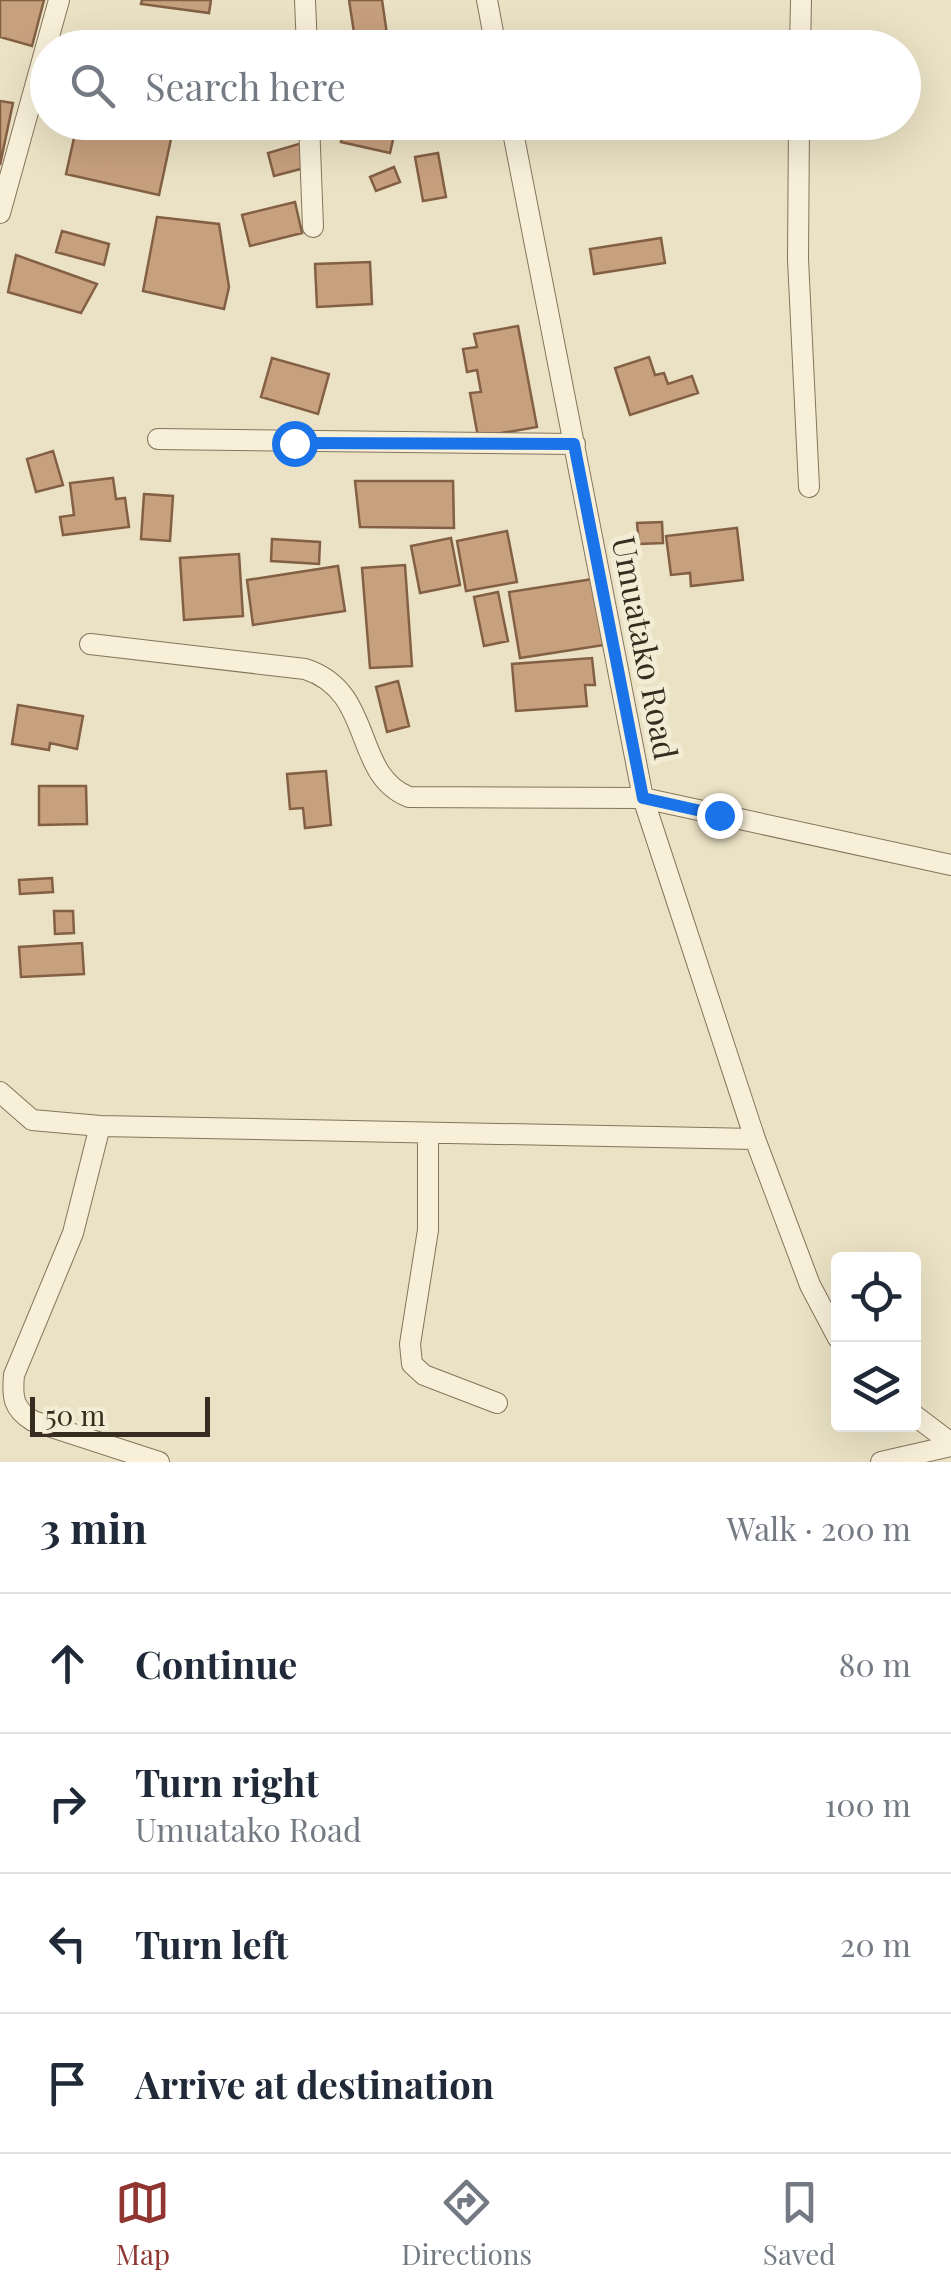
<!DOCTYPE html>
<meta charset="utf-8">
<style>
:root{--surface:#fff;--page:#f2f2f3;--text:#1f2937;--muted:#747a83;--line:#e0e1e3;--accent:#903530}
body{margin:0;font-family:"Playfair Display",serif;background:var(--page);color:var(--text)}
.controls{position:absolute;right:30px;bottom:30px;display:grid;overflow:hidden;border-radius:10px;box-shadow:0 10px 40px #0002}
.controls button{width:90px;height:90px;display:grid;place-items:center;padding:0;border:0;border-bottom:2px solid var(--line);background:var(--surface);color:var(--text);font:50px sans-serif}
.scale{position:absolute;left:30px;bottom:25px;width:180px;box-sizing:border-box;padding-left:10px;border:5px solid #362c1f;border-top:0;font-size:28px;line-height:35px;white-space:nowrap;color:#362c1f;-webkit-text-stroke:8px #f3ecd4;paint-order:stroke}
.stop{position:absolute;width:30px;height:30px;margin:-22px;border:8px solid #1a73e8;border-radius:50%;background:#fff}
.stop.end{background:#1a73e8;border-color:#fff;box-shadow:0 2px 10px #0008}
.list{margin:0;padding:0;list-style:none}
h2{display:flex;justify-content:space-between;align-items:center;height:130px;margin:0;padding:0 40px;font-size:42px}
h2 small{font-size:32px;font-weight:400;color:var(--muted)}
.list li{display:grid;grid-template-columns:65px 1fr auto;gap:30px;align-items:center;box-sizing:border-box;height:140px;padding:0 40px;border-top:2px solid var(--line)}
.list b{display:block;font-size:38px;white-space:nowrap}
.list p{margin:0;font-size:32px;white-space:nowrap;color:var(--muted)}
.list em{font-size:32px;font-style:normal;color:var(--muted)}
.icon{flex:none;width:55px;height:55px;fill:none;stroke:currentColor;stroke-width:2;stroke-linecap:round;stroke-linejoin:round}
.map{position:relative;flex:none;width:951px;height:1462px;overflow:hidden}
.search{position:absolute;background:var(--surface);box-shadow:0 10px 40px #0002;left:30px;right:30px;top:30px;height:110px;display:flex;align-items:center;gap:25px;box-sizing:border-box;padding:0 35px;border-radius:55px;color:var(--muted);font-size:38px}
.sheet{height:690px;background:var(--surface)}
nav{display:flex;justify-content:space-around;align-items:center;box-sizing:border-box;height:140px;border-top:2px solid var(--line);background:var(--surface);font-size:28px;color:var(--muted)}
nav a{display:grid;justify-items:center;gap:5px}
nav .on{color:var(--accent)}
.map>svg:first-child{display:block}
</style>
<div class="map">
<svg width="951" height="1462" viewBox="0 0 951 1462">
<rect width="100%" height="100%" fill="#ebe2c5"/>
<path fill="#c7a07e" stroke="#836044" stroke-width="2.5" d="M0 0H44L32 46 0 37Z
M142 0H211L209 13 141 4Z
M349 0H382L387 34 355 39Z
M190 32 256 40V48H188Z
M0 101 13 103 0 165Z
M96 122 171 139 159 195 66 174 76 129 94 133Z
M179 122H238L239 130 182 137Z
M346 122H397L390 153 341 142Z
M471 122H491L495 131 478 138Z
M302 143 308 167 274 176 268 153Z
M438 153 446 197 423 201 415 157Z
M394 167 400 182 376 191 370 177Z
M295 202 302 233 250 246 242 215Z
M157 217 219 224 229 287 224 309 143 291Z
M62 231 109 244 104 265 56 252Z
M661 238 665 263 594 274 590 249Z
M16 255 97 284 81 313 8 292Z
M370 262 372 304 317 307 315 264Z
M518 326 537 427 478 437 470 393 481 392 477 370 467 372 463 349 477 347 474 334Z
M649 357 655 375 664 373 668 384 692 376 698 393 630 415 615 368Z
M272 358 329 374 318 414 261 397Z
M53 451 63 485 36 492 27 459Z
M113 478 116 499 125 498 129 527 63 535 60 517 74 515 70 483Z
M355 481H453L454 528 360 527Z
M144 494 173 496 170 541 141 539Z
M662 522 663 543 639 544 637 523Z
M737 528 743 580 691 586 690 573 671 575 666 536Z
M507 531 517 582 466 591 457 541Z
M451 538 460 585 420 593 411 546Z
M272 539 320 542 319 564 271 561Z
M239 554 243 616 184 620 180 558Z
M405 565 412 666 370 668 362 568Z
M338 566 345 611 253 625 247 580Z
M593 579 604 645 520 658 509 592Z
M498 592 508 641 484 646 474 597Z
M592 658 595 685H585L587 706 516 711 512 664Z
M398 681 409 726 387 732 376 687Z
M18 705 83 716 77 749 50 743 49 750 12 744Z
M326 771 331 825 305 828 303 808 290 809 287 774Z
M39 786H86L87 824 39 825Z
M52 878 53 892 20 894 19 880Z
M54 911H73L74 933 55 934Z
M82 943 84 974 21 977 19 947Z"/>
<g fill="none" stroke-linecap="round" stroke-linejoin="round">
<g stroke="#85745c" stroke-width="22">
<path id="street" d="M305 0 307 48
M487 0 496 48
M800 48 801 0
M309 122 313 227
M511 122 643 798 755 1139 810 1285 838 1338
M799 122 798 259 809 487
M0 213 59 0
M158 439 575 444
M90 644 305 669C375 691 352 775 409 797L643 798 951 865
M0 1092 32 1120 100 1126 755 1139
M100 1126 73 1233 14 1375C12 1397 13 1409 33 1421L159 1462
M428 1133V1230L410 1344 412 1364 424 1375 497 1403
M914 1415 951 1443
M881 1462 951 1446"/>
</g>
<use href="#street" stroke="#f7efd8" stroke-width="20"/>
</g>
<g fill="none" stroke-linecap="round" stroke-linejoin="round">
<path stroke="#1a73e8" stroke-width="12" d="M294 443 574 444 643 798 719 815"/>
</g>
<g text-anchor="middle" stroke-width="10" stroke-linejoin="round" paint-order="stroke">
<g font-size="32" fill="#362c1f" stroke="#f3ecd4">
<text transform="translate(644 648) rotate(79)" y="11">Umuatako Road</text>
</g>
</g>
</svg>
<div class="controls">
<button><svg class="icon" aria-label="locate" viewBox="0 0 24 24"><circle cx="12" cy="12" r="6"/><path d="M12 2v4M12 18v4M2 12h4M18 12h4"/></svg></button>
<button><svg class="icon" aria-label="layers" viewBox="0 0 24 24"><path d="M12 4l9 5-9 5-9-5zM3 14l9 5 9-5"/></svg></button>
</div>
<div class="scale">50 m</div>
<div class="stop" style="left:294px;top:443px"></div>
<div class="stop end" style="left:719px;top:815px"></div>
<div class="search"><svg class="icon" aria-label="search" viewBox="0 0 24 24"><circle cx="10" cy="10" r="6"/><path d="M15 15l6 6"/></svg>Search here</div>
</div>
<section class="sheet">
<h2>3 min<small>Walk · 200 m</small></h2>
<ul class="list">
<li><svg class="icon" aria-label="ahead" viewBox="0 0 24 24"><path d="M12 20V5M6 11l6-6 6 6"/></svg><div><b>Continue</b></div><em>80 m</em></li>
<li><svg class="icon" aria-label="right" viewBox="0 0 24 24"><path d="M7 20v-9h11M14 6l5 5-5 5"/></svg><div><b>Turn right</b><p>Umuatako Road</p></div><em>100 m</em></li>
<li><svg class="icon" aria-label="left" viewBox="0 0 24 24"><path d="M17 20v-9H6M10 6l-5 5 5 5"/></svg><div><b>Turn left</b></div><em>20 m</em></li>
<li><svg class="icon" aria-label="arrive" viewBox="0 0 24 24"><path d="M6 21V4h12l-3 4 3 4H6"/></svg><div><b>Arrive at destination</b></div></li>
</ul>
</section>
<nav>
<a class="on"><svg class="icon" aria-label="map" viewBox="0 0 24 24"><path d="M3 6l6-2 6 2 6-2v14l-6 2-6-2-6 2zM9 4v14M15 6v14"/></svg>Map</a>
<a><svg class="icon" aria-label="directions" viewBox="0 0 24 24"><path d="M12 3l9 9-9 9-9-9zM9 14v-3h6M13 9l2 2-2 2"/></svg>Directions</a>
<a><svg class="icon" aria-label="saved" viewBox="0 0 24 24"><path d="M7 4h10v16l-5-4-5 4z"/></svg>Saved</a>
</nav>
